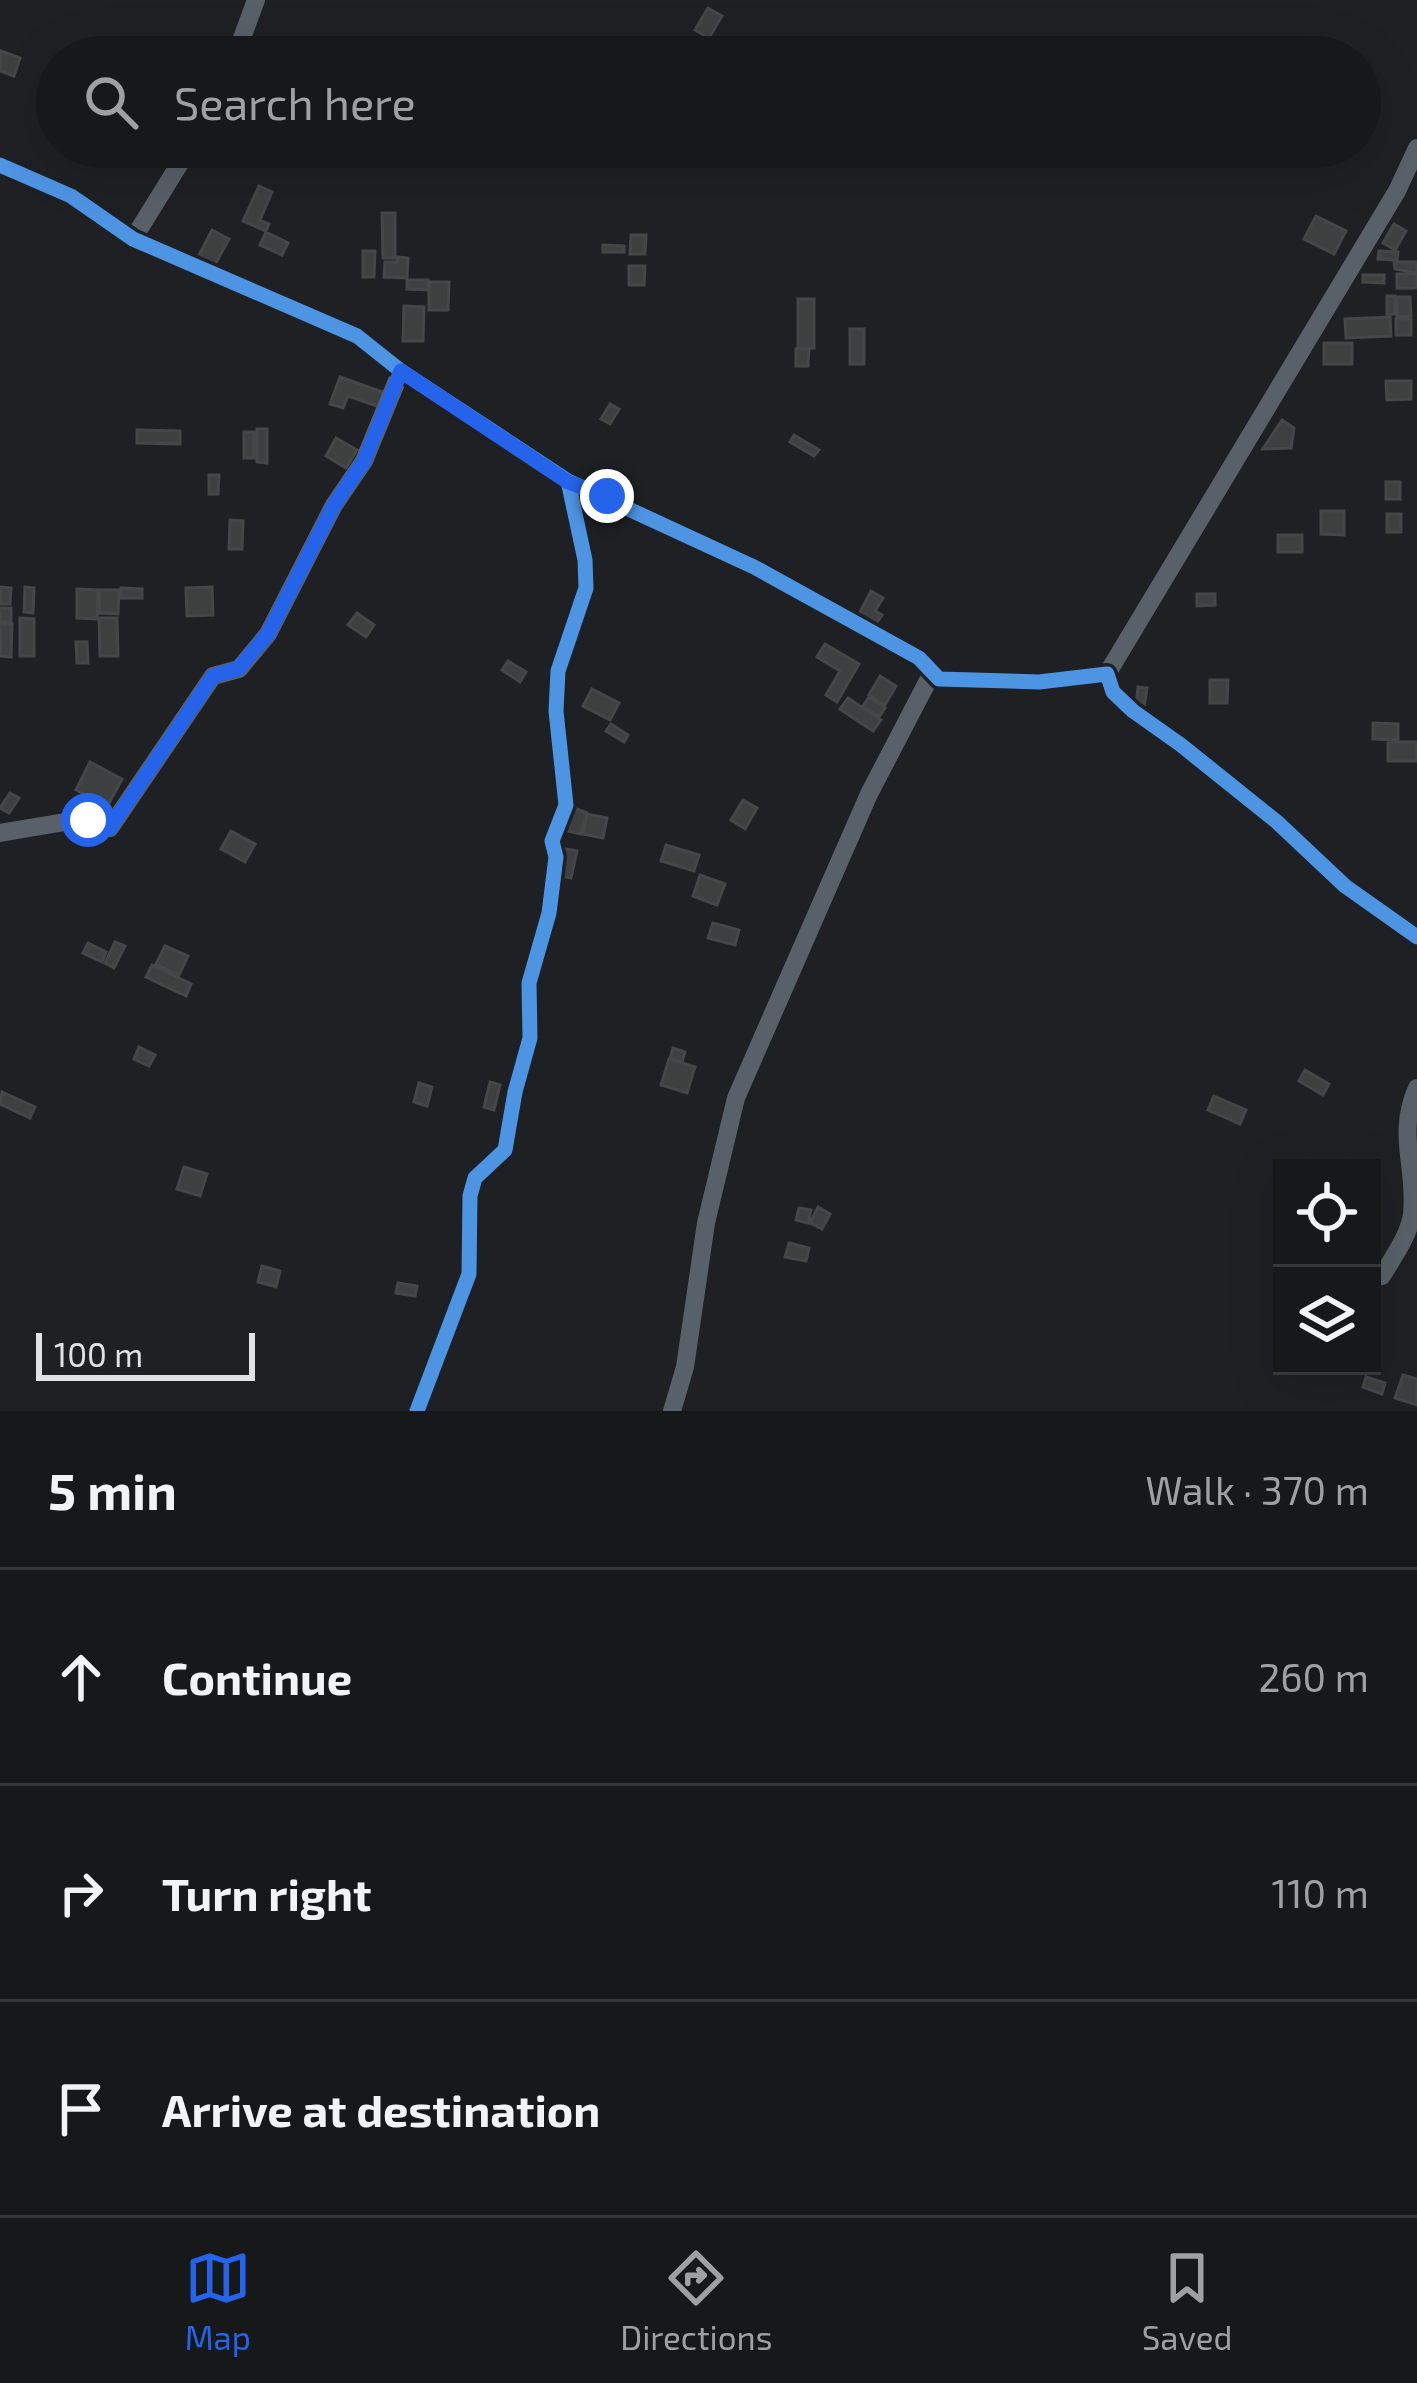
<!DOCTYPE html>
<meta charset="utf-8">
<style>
:root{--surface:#16181a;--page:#1f2123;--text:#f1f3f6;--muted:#9ea0a2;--line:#353739;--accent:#2563eb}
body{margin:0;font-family:"Exo 2",sans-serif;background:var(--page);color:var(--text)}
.controls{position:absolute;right:36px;bottom:36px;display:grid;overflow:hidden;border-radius:0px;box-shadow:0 12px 48px #0002}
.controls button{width:108px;height:108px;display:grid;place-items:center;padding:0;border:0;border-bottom:3px solid var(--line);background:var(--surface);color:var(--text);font:60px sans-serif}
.scale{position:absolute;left:36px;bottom:30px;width:219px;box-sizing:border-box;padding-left:12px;border:6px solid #e0e2e5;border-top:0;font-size:33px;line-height:42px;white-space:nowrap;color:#e0e2e5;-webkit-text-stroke:9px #1d2024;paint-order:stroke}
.stop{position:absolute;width:36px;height:36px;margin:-27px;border:9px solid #2563eb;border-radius:50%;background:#fff}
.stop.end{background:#2563eb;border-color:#fff;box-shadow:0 3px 12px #0008}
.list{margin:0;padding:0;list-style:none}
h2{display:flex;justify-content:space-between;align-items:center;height:156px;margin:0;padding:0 48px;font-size:51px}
h2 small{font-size:39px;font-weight:400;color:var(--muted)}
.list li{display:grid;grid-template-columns:78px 1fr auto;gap:36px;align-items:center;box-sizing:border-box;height:216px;padding:0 48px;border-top:3px solid var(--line)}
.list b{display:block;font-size:45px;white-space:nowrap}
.list em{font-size:39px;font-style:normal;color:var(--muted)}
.icon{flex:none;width:66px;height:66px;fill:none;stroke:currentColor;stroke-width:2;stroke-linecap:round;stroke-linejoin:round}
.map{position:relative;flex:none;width:1417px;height:1411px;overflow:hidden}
.search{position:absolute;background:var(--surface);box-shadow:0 12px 48px #0002;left:36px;right:36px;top:36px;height:132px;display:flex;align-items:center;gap:30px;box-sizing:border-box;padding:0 42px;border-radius:66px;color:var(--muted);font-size:45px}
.sheet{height:804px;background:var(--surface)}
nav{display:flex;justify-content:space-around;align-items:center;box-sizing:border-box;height:168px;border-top:3px solid var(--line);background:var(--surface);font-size:33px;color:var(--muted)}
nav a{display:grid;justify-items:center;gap:6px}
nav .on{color:var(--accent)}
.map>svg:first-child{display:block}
</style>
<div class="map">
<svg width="1417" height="1411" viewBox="0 0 1417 1411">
<rect width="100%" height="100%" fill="#1e2023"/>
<path fill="#3e3f3f" stroke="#454647" stroke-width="3" d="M708 8 722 16 709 38 695 30Z
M1 51 20 58 14 76 0 71Z
M259 186 272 192 260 220 269 224 266 231 243 221Z
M382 213H395V258H383Z
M1316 216 1346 231 1334 254 1304 239Z
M1394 224 1406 231 1395 250 1383 243Z
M212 230 229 239 213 268 197 259Z
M266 232 288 243 282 255 260 245Z
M631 235H646L645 254H630Z
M603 245 624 246V252H603Z
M363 251H375L374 277H363Z
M1379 251 1398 252 1397 260 1378 259Z
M398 257 408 258 407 278 384 277 385 262H397Z
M1394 262H1417V273L1395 269Z
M629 266H645L644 285H629Z
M1397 274H1417V288H1397Z
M1363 275H1384V283L1363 282Z
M407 280H428V290L407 289Z
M429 282H449L448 310H429Z
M1387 296H1395V314H1387Z
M1397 297H1410L1411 316 1397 317Z
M798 299H814V348H798Z
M404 306 424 307 423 341H403Z
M1390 317 1391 336 1346 338 1345 319Z
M1396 319H1411V335H1396Z
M850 329H864V364H850Z
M1324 343H1352V364H1324Z
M796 349H809L808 366H796Z
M340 377 388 394 383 408 348 396 343 408 330 404Z
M1386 381H1411V399L1387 400Z
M610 404 619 409 610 424 601 419Z
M1282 420 1294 428 1291 448 1263 449Z
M257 429H267V463L257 462Z
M137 430 180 431V444L137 443Z
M244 432H254V458H244Z
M794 435 819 450 814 456 790 442Z
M336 438 357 450 346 468 326 456Z
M209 475H219L218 494H209Z
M1386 482H1400V499H1386Z
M1321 511H1344V535L1321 534Z
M1387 514H1401V532H1387Z
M230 520 243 521 242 549H229Z
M1278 535H1302V552H1278Z
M1 587 11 588 10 604H0Z
M25 587 34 588 33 613 24 612Z
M212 587 213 615 187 616 186 588Z
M121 588 142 589V598H121Z
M77 589 98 590 97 619 77 618Z
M100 590H119L118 614 99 613Z
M871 591 883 598 875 611 882 615 876 624 859 614Z
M1197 594H1215V605L1197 606Z
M0 608H11V622H0Z
M357 613 374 625 366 637 348 625Z
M20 618 34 619V656H20Z
M99 618H117L118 656H100Z
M0 624H12L11 657 1 656Z
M76 642H87L88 663H77Z
M825 644 859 664 837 702 826 695 840 671 817 657Z
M508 661 526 672 520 682 502 670Z
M880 676 896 686 885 705 869 695Z
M1210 680H1228L1227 703H1210Z
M1138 687 1147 688 1144 708 1136 707Z
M592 689 619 703 610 720 583 706Z
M869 697 885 708 879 717 863 706Z
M848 698 881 720 873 731 840 709Z
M1373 723 1398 724V740L1373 739Z
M611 724 628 735 624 742 606 731Z
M1388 742H1417V761H1388Z
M90 762 122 779 107 807 76 790Z
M10 793 19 798 9 813 0 808Z
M743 800 757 808 745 829 731 820Z
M574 808 587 813 581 834 567 831Z
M587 814 607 818 603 838 583 834Z
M231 831 255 844 245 862 221 849Z
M666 845 699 855 694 871 661 861Z
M560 848 577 851 571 878 555 875Z
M700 875 725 884 717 905 693 896Z
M713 923 739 930 735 945 708 938Z
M115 942 125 946 114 968 105 963Z
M88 943 106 952 102 962 83 953Z
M165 946 188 956 179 975 156 964Z
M152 965 191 984 186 996 146 977Z
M139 1047 155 1055 149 1066 134 1059Z
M673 1048 685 1052 682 1062 670 1058Z
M669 1059 695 1067 687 1093 661 1085Z
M1305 1070 1329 1084 1323 1095 1299 1081Z
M490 1082 500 1085 494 1110 484 1107Z
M419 1083 432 1087 427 1106 414 1102Z
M2 1092 35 1107 30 1118 0 1104Z
M1214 1096 1246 1110 1240 1124 1208 1110Z
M184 1167 207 1174 200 1196 177 1189Z
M818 1207 830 1214 822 1229 810 1223Z
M799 1208 811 1210 808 1223 796 1220Z
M789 1243 809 1248 806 1261 785 1257Z
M262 1266 280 1271 276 1287 258 1282Z
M398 1283 417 1286 415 1296 396 1293Z
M1403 1375 1417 1379V1405L1395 1398Z
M1366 1377 1385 1383 1382 1394 1363 1387Z"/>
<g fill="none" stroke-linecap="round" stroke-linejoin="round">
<path stroke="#586069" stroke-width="18" d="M235 57 256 0
M0 165 71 196 133 239 357 336 401 371 568 481 754 567 919 658 939 679 1039 682 1107 674 1113 692 1133 711 1181 745 1277 822 1345 886 1417 937
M133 239 190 147
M1107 674 1397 191 1417 148
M0 833 77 820 110 828 213 676 239 669 268 634 334 505 364 461 401 371
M1382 1276C1393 1257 1409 1236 1412 1214 1417 1167 1396 1135 1417 1088
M417 1411 469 1274 470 1196 475 1178 505 1150 515 1092 530 1038 529 983 549 913 556 857 552 841 566 805 556 711 558 671 586 588 585 560 568 481
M672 1411 685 1367 706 1223 736 1098 869 794 932 673"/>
<g stroke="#1d2024" stroke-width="22">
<path id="cycleway" d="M0 165 71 196 133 239 357 336 401 371 568 481 754 567 919 658 939 679 1039 682 1107 674 1113 692 1133 711 1181 745 1277 822 1345 886 1417 937
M417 1411 469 1274 470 1196 475 1178 505 1150 515 1092 530 1038 529 983 549 913 556 857 552 841 566 805 556 711 558 671 586 588 585 560 568 481"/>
</g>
<use href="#cycleway" stroke="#4d94e3" stroke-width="15"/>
</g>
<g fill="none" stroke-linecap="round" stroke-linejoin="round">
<path stroke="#2563eb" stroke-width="15" d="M88 820 110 828 213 676 238 669 268 634 334 505 364 461 401 371 568 482 607 496"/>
</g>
</svg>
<div class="controls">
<button><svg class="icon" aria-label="locate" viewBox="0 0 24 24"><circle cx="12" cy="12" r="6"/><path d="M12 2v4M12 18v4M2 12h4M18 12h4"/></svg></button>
<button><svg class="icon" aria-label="layers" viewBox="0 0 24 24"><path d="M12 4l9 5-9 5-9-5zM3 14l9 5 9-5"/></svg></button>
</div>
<div class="scale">100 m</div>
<div class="stop" style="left:88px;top:820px"></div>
<div class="stop end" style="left:607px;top:496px"></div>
<div class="search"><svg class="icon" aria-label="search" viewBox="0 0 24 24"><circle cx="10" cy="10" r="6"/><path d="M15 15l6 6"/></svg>Search here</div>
</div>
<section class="sheet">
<h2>5 min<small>Walk · 370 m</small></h2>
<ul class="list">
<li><svg class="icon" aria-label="ahead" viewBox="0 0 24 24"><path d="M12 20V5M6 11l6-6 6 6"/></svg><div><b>Continue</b></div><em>260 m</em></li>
<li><svg class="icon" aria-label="right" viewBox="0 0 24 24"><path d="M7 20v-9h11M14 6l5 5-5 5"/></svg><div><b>Turn right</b></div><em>110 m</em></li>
<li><svg class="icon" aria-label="arrive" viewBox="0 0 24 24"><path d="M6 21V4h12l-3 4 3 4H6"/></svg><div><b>Arrive at destination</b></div></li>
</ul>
</section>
<nav>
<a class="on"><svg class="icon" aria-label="map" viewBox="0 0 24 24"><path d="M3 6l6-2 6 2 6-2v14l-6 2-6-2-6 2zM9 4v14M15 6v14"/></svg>Map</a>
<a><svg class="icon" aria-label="directions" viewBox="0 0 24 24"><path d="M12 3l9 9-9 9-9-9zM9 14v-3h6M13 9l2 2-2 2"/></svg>Directions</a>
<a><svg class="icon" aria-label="saved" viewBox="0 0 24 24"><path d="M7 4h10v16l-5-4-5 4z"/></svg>Saved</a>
</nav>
